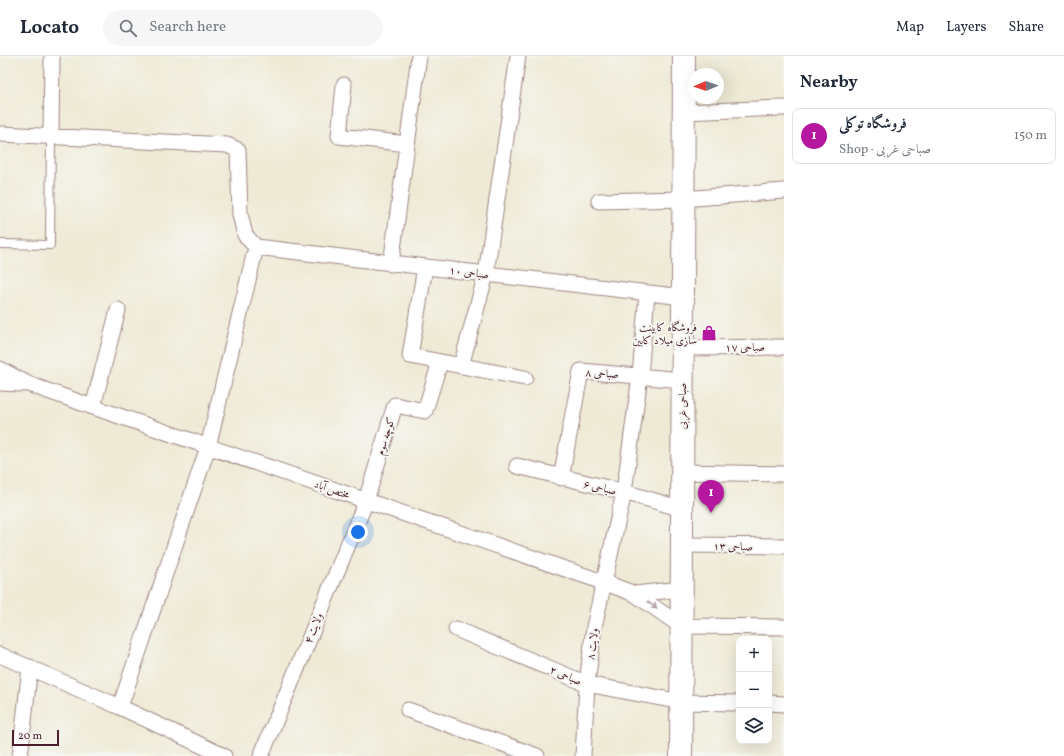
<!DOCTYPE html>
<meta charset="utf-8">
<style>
:root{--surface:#fff;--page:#f6f6f7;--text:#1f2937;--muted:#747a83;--line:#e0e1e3;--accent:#b5179e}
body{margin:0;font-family:Vollkorn,Amiri,serif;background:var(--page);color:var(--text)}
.controls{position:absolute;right:12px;bottom:12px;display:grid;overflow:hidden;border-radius:8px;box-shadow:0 4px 16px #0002}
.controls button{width:36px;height:36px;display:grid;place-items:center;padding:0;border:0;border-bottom:1px solid var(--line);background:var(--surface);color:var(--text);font:20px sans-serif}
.compass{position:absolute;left:688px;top:12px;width:36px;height:36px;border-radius:50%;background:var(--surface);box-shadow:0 4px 16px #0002;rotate:268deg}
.scale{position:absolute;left:12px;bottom:10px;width:47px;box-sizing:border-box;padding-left:4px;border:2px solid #4a1f2b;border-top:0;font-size:11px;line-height:14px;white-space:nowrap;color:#4a1f2b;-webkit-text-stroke:3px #f6f6f2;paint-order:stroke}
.you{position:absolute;left:358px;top:476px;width:14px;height:14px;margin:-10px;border:3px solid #fff;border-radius:50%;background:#1a73e8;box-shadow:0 0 0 6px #1a73e833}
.badge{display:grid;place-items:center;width:26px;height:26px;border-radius:50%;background:var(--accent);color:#fff;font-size:13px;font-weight:700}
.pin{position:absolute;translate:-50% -33px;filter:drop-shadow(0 1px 2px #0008)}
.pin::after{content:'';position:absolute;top:21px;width:14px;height:12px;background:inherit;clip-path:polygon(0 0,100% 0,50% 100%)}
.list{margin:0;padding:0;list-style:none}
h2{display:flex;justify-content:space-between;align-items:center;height:52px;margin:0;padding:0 16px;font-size:17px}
h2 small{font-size:13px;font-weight:400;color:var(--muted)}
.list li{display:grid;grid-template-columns:26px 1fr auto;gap:12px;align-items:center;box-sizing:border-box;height:56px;margin:0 8px 8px;padding:0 8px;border:1px solid var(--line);border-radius:8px}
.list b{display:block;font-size:15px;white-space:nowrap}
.list p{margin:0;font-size:13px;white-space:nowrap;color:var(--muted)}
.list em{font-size:13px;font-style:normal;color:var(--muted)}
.icon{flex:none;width:22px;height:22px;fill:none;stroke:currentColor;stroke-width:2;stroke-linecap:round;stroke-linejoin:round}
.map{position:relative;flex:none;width:784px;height:700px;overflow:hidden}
header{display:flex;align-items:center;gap:24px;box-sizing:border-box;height:56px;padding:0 20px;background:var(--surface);border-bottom:1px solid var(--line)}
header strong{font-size:19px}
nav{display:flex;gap:22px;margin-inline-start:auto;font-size:14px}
.search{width:280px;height:36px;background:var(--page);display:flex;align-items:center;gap:10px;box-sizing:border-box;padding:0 14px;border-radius:22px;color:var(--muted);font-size:15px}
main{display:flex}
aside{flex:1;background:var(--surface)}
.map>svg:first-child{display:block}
</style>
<header>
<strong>Locato</strong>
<div class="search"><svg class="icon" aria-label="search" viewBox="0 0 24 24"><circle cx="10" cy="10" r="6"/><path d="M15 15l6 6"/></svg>Search here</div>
<nav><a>Map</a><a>Layers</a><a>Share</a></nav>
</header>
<main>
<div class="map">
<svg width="784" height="700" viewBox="0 0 784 700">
<rect width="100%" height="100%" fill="#f6f6f2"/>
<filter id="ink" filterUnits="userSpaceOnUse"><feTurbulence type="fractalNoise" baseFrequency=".025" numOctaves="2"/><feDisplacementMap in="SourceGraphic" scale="8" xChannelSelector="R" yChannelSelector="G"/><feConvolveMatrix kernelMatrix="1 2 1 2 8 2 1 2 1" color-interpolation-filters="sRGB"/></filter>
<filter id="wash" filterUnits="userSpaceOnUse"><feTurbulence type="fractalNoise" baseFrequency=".012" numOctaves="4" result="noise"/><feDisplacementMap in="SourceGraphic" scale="16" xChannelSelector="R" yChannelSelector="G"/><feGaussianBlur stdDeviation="0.9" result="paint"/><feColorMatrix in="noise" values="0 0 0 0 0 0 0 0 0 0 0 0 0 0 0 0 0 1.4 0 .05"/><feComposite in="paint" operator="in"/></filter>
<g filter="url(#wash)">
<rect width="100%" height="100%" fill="#efead5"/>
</g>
<g filter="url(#ink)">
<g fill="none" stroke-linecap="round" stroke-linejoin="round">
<g stroke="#9c8480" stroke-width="10">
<path id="service" d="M0 188 50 189 51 79"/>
</g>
<g stroke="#9c8480" stroke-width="17">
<path id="minor" d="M344 29 339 80 407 88
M684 56 784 52
M0 78 227 89 238 94 240 158 245 179 256 191 208 391 120 651 224 700
M51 79 52 0
M599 145 683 143 784 135
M256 191 683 241
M391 208 419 0
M425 211 410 300 525 322
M683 292 784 291
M461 310 486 218 518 0
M0 313 28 328 93 351 603 526 635 538
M0 327 23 328
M93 351 118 254
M517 410 624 436 682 453
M682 416 784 418
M561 422 581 315 682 324
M682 489 784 490
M681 533 635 538 681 570 784 571
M456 573 587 628 681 646 739 647
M0 599 120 651
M769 647 784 648
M408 654 537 700
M20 700 30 611
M261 700 366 445 395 349 425 355 440 306
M583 700 587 628 594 571 624 436 640 320 647 237"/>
</g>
<g stroke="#9c8480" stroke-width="24">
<path id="secondary" d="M681 700 684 0"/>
</g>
<use href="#service" stroke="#fff" stroke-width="8"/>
<use href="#minor" stroke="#fff" stroke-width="15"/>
<use href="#secondary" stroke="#fff" stroke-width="22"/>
</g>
<defs><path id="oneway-shaft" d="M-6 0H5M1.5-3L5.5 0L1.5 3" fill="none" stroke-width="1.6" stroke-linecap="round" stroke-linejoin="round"/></defs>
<use stroke="#ae9aa0" href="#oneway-shaft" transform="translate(652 549) rotate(35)"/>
</g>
<defs>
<g id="shop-bare" transform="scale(1.2)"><path d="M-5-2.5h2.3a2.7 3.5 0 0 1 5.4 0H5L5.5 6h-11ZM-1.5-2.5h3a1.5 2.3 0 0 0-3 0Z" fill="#b5179e" stroke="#f6f6f2" stroke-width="2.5" paint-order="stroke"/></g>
</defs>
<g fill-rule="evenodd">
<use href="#shop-bare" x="709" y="277"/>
</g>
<g text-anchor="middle" stroke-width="4" stroke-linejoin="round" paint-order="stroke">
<g font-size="11" fill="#4a1f2b" stroke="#f6f6f2">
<text transform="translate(469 216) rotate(7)" y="4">صباحی ۱۰</text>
<text transform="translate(745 291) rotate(-1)" y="4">صباحی ۱۷</text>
<text transform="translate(602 317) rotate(3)" y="4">صباحی ۸</text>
<text transform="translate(682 350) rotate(-90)" y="4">صباحی غربی</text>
<text transform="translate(385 380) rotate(-73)" y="4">کوچه سوم</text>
<text transform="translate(600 431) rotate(13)" y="4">صباحی ۶</text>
<text transform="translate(332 433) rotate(19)" y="4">مختص آباد</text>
<text transform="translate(733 490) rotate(1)" y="4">صباحی ۱۳</text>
<text transform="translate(313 572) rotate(-68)" y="4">ولایت ۴</text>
<text transform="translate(592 588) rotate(-83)" y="4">ولایت ۸</text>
<text transform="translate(566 619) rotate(23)" y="4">صباحی ۲</text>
</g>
<g font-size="11" fill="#4a1f2b" stroke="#f6f6f2" text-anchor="end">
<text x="697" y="275">فروشگاه کابینت<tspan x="697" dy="13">سازی میلاد کابین</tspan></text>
</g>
</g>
</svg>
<div class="controls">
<button>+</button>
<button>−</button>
<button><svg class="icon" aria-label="layers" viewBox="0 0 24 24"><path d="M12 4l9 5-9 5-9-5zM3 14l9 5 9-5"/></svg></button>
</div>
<svg class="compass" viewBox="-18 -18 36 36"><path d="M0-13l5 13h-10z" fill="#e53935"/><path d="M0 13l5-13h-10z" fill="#747a83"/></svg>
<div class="scale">20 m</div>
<div class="you"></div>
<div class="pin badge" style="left:711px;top:457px">1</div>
</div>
<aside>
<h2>Nearby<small></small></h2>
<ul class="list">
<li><span class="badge">1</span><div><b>فروشگاه توکلی</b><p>Shop · صباحی غربی</p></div><em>150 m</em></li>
</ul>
</aside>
</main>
